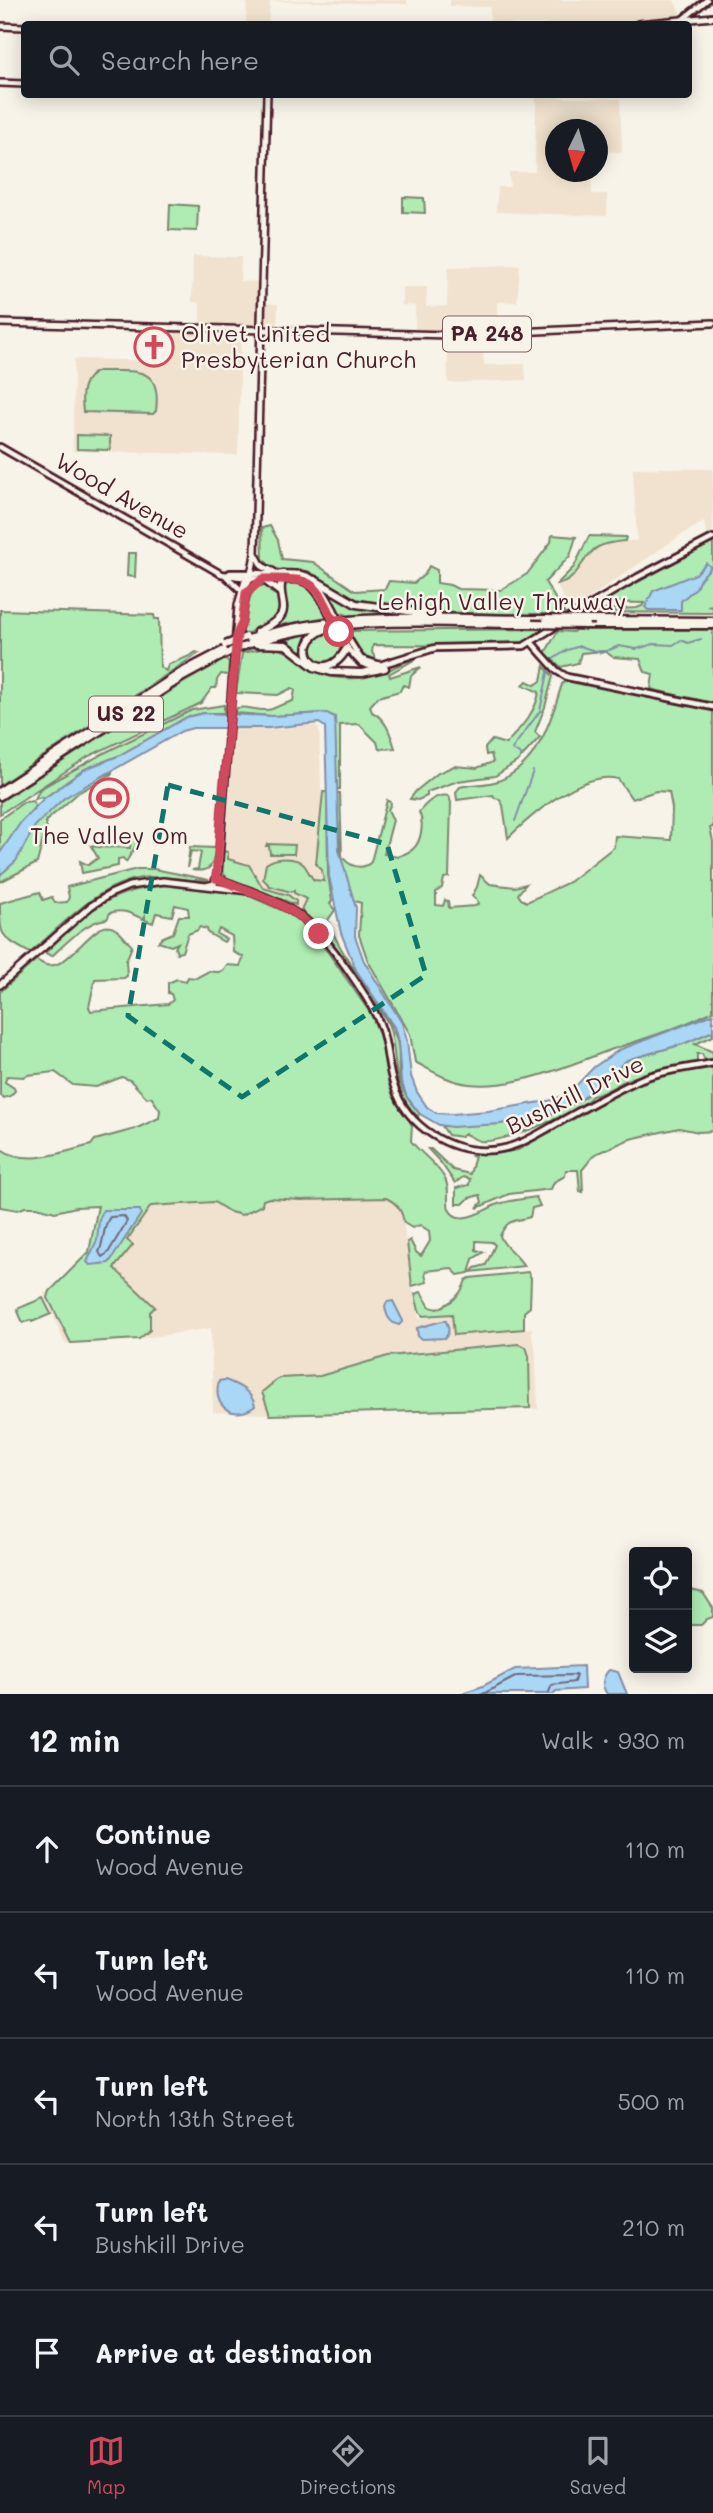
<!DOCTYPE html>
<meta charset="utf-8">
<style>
:root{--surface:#171b24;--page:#20242c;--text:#f1f3f6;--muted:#9ea1a6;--line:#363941;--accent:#d1495b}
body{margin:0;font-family:Mali,sans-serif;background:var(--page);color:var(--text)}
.controls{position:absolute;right:21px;bottom:21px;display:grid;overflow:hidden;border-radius:7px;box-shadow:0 4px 18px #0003}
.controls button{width:63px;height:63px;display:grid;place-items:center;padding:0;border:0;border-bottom:2px solid var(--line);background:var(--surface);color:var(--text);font:35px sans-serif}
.compass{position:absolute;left:545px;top:119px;width:63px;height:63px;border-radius:50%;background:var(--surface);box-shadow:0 4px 18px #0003;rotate:185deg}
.stop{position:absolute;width:21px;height:21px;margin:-16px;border:5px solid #d1495b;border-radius:50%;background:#fff}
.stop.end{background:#d1495b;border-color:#fff;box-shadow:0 2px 7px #0008}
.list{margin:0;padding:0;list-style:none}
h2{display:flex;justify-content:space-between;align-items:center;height:91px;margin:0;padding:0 28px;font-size:30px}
h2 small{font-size:23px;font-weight:400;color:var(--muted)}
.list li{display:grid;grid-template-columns:46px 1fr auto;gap:21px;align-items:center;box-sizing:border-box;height:126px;padding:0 28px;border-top:2px solid var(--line)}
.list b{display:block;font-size:26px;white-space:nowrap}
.list p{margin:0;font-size:23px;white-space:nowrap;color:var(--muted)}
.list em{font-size:23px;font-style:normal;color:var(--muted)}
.icon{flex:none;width:38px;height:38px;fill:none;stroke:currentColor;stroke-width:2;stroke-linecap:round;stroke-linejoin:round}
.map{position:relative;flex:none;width:713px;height:1694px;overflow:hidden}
.search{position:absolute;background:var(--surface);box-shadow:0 4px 18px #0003;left:21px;right:21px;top:21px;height:77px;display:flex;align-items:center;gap:18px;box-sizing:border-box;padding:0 24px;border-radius:7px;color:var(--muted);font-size:26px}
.sheet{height:721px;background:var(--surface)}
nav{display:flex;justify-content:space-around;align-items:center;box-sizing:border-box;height:98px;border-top:2px solid var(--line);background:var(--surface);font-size:19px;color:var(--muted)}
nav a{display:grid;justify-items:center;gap:4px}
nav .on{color:var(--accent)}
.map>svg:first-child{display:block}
</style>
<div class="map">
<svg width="713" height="1694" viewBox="0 0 713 1694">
<rect width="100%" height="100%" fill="#f7f3e8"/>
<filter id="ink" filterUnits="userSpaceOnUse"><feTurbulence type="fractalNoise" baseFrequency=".0143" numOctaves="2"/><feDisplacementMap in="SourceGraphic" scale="14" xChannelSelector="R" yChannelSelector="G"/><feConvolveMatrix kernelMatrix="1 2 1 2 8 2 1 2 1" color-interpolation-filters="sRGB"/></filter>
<g filter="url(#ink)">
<path fill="#f0e2ce" d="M247 0H407V4L270 1 268 24H246Z
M450 0H674L683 20V24H490V7L450 6Z
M536 97 620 99 622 152 598 151V130H556V172H591L592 194H607V216L496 212 498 187H510L509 172H535Z
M193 256 241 257 240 281 261 282V303L278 304 277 327 200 324V303L192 302Z
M520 265 517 302H497V330L482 335 484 365 525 364 526 380 448 383 447 331 415 330V306L402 305V287H427L426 307 447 306 448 267Z
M167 330 241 332 238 455 73 451 74 359 166 361Z
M633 468 713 469V535L708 538 704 522 684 533 570 611 557 585 575 575 586 556 599 546 637 540Z
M315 725 319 728 325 894 314 915 224 873 234 728 279 729Z
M270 1198 301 1200 386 1198 395 1202 402 1213 412 1286 419 1319 452 1314 454 1335 532 1328V1340L535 1344 538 1409H455L302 1415 213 1412 211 1328 139 1339 65 1344 44 1293 50 1291 89 1252 98 1206 171 1205 214 1202 230 1212Z"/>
<path fill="#aeecb3" stroke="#7c866f" stroke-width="2" d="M403 197 424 198 425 213 403 212Z
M170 204 198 206 197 231 169 230Z
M99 371C135 372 162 364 156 411L153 414 83 412C81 395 81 377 99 371Z
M77 435 110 436V450L77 449Z
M270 526 278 540 282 559 313 562 355 591 385 589 389 581 414 583 425 574 429 566 437 570V583L450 585 458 589 501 590 527 574 551 542 552 535 576 537 570 556 545 582 566 616 434 612 355 599 308 571 276 570 271 567 263 559 262 528Z
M589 536 626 537 625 541C616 542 606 543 598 547 581 556 578 583 557 584L574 567Z
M713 541V605L707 606 713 607V613L588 612 597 607 600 610 637 608 642 606 644 603 601 602Z
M128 553H136L135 577 127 576Z
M297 583 310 586 320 601 327 617 277 626 287 611 284 585Z
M258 586H269L271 589 270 592 278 596 280 610 270 622 244 635 242 632C249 616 245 597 258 586Z
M328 591 350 603 397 612V614L343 616 345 614 340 613Z
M0 610 154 615 155 619H159L160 667 166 671 168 665C178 660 188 658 196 652L199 653 0 785Z
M550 629 529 641 515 646 373 645 372 652 377 662C359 658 356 646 349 631Z
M575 630H713V704L651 689 653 674 645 672 640 659 613 657 604 651 581 653 578 663 561 667 545 653 558 631 573 632Z
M329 632H335L340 645 339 656 327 663H319L311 654 312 642 321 634Z
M307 633 309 635 302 652 285 641Z
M270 647C295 649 307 673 332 677 350 680 369 678 386 671 396 667 406 660 416 659L389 674 390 677 421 667 411 676 409 687 403 685 400 691 378 697 370 706 372 712C386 719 390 733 395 748L379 749 377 742 359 724 340 725V789H337L334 717 323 713 272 716 235 713 237 708C248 705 260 713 272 709 278 706 285 703 293 701L295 690 292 688 278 695 236 693 242 653Z
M225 659 229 662 228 675 221 674 217 680 216 688H212L201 703 89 756 0 814V802L183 683Z
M544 666 553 676 545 707 535 732 540 737 518 761 495 776 458 781 427 792V796L418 800 410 799 416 791 438 773 454 766 477 768 493 762 491 754 486 755 485 748 492 740 506 744C519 729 536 713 539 692L523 685 527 681 535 685 541 681Z
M568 680 713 711V827L710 828 713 841V1011C682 1027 647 1038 613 1049 568 1065 518 1089 469 1084 449 1082 432 1071 415 1062L410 1034 368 961 359 935 361 903 352 900 341 861 336 793H340L342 856C348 866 362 871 371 862L387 800 391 803 388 810 393 820 384 854 397 857C401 855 409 853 413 849 422 841 424 822 419 812 426 803 437 793 449 796L451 803 449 877 444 878 442 888 436 892V905L443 906 445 900 448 901 449 908 475 906 478 904 477 900 472 896 477 887 480 875 490 884 515 887 526 884 518 894 521 899 527 902 569 882 614 847 615 836 671 840 672 808 669 792 656 791 632 799 618 779C582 770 533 814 508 838L503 805 499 799 495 798 493 795 457 800 456 792 460 787C472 784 487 785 498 781 538 766 551 721 562 684Z
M224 705V713H204L187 717 118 756 85 769 43 799 42 797 35 799 40 789 104 753 192 710Z
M112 772V774L78 793 46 821V828L37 863 0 882V875C16 862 21 847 32 830 51 803 82 784 112 772Z
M323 792H327L328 875 332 901 330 904 335 910 328 920C342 962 377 993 394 1032 401 1046 398 1061 399 1075 400 1090 410 1103 419 1113L418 1117C388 1087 400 1060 389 1026 384 1013 373 1001 365 990 345 962 328 933 301 910L306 899 294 893V890L291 892 270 886 263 879 266 864C275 857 296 856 304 865 308 870 310 876 314 880L324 881 322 870 316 864Z
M24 802 33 801 35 806 0 853V819Z
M134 834 137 844 126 862 123 858 118 859V866L82 873 80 861 88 865 98 858 91 846C105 849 116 846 130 848L131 835Z
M267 844 295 845 294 854H270L269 846H266Z
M190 847 215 848C214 865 211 873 192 870L198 869 201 852 191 851 187 868Z
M223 851 228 852V859L249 865 263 888 288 895 296 901V905L227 878 222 871Z
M137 869H154L209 880C192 882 170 876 151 877 102 879 65 923 30 953 0 936 0 937 0 903L40 892 43 900 52 897 55 903 67 902 69 897 67 887Z
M169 885 240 892 286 912 308 928 327 951 371 1014 380 1036 392 1092 412 1125 411 1141C421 1154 435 1162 444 1177 451 1188 446 1199 449 1209 458 1229 487 1208 498 1204 511 1200 524 1199 536 1197L540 1206 532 1208 530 1217C513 1222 508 1218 500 1236 504 1248 517 1254 524 1266L471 1272 475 1268 486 1265 495 1245 492 1242 476 1241V1250L484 1252 473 1259 469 1273 458 1275 451 1268 426 1271 425 1274 427 1282 412 1286 407 1242 410 1240 416 1252 421 1256 430 1241 429 1231 420 1225 412 1228 404 1223C402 1210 397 1203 386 1198L301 1200 269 1198 263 1200 262 1205 242 1215 230 1212 214 1202 151 1206 127 1240 133 1245 114 1268 155 1307 150 1312V1330L139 1339 71 1343 48 1298 50 1291 89 1252 98 1206 76 1207 55 1212 37 1207H25L18 1210 0 1207V1152L1 1149C27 1167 63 1152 91 1145L95 1140 135 1129 159 1118 160 1110 151 1097 147 1098 130 1080 122 1077 96 1087 73 1085 55 1072 28 1075 24 1077 7 1076 5 1082 14 1088 15 1091 10 1096 4 1098 0 1095V992L36 960C40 962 43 964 46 965 69 971 92 921 111 927 120 929 125 940 132 946L126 961 127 976 124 978 95 979 89 1007 91 1011 168 1004 173 1000 171 994 168 993V983L177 979 186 981 188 977 196 978 209 971C217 973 223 973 227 965L240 966 244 957 233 952 232 936 219 929 217 934 226 939 224 942 208 933 207 929 199 927 198 930 188 934 182 952 177 953 175 948 178 943 171 946 158 942 163 937 173 933 179 916H189L188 908 175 905 172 916 156 913 153 923 145 920V916L143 919C132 914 122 908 110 913L107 919C88 920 66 943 52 956L45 953C89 911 106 890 169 885Z
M713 1031V1036L695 1044 713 1052V1059L705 1060 702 1054H697V1062C673 1067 649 1071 627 1080 615 1085 605 1094 592 1096 580 1112 500 1145 480 1141 476 1140 470 1136 465 1134L461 1137 448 1135 442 1126 500 1124 551 1114 582 1099 627 1060 683 1044Z
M713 1068V1131L699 1132 679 1128 630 1139 595 1154 582 1170 583 1192 580 1191 578 1170H566L565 1176 554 1182 551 1189 509 1194 477 1208 482 1202 480 1195 469 1198 463 1204H456V1188L469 1185 470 1179 463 1177 455 1183 441 1163 428 1149H431L453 1170 470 1174 475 1156H470L474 1154 501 1153 518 1150 643 1080 680 1072Z
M528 1272 531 1278 530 1307 524 1312V1329L454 1335 452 1314 423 1316 419 1311 415 1294 421 1292 430 1307 437 1309C451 1303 461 1296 466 1280L470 1278Z
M43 1298 51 1314 32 1322 31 1320 23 1323 17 1309Z
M518 1344 526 1347 529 1356 530 1408 270 1415 262 1392 279 1378 320 1376 388 1356Z
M687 1589 703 1593 713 1608V1617L707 1619 701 1625H687Z"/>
<path fill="#aad7f6" stroke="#848da5" stroke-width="2" d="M706 563 711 567 700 579 696 588 681 601V610H648L645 607 653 591 696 574Z
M204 713 272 716 327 713 335 717 339 850 356 908 355 936 364 961 402 1023 407 1041 411 1076 417 1092 427 1107 436 1113 452 1114 488 1111 553 1100 570 1092 594 1067 619 1050 713 1014V1031L683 1044 627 1060 582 1099 567 1107 544 1116 500 1124 452 1127 439 1125 420 1114 407 1097 401 1081 398 1041 394 1027 356 970 341 933 329 876 325 727 319 723 269 728H193L182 731 64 798 35 826 16 861 0 875V853L21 822 43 799 85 769 118 756 187 717Z
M103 1210H140L141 1214 109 1263 90 1265 87 1262 97 1240 99 1220Z
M393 1301 403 1321 399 1325C389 1323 386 1315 385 1306L387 1302Z
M442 1321H446C449 1328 450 1332 445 1338L422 1339 418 1337 417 1328Z
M225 1380C238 1385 252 1391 255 1406 235 1422 211 1407 219 1381Z
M583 1666 584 1689 556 1691 553 1694H460L483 1686 515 1669Z
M609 1670 618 1672 627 1694H607C601 1686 602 1677 609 1670Z"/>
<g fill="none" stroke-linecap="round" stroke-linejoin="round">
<path stroke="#70697c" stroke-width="2" d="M110 1217 124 1216 127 1221 108 1253 102 1257 99 1252C104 1242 103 1225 110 1217Z
M483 1694 517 1676 576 1675 574 1682 552 1685 548 1694"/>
<path stroke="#848da5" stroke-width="2" d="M552 660 567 650 580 646 601 653 619 646 636 649 654 644 673 645 681 640 688 643 701 639
M523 757 512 749 540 711 549 668
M515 821 533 771"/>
<g stroke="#4a1f2b" stroke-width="10">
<path id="secondary" d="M683 19 707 0
M0 447 221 574 247 578
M227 575 230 573H251
M226 576 242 591
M568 618 638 577 713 538
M349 640 361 659 380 665 435 648 524 646 558 625
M532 643 557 671 567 677 713 707
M347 648 361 663 376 668
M216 878C249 891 289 902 314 928 334 948 370 999 380 1024 388 1044 387 1066 394 1086 407 1127 451 1154 493 1150 517 1148 536 1135 556 1124 584 1108 612 1092 641 1079 663 1070 689 1068 713 1063"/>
</g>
<g stroke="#4a1f2b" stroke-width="10">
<path id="primary" d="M638 24 713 17
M0 26 24 27
M0 83 24 84
M0 323 448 335 713 323
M255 553 262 566 274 572
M251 573C306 578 309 559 337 616
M249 578C298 584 306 564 331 617
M344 631 349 640
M339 632 347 648
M237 634C242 623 242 611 244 599 248 583 253 570 255 553L267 94
M206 886 214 884 218 873 238 605 245 581 251 573
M0 985 91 906 110 894 129 886 163 881 249 891"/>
</g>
<g stroke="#4a1f2b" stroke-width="11">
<path id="motorway" d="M263 579 281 593
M315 580 356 604 438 615
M595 620 713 621
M586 625H713
M326 629C284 644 323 692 347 648
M257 632C302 611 273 606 283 574
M243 641C338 608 446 619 546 619
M257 644 286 645 314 667 332 672 362 673 385 668
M241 647C334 613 435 624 532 624
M0 791 180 673 232 646
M0 796 183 677 231 651"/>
</g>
<use href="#secondary" stroke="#f7f3e8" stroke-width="4.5"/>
<use href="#primary" stroke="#f7f3e8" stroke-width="5"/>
<use href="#motorway" stroke="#f7f3e8" stroke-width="6"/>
<g stroke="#4a1f2b" stroke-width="10" stroke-linecap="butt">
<path id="primary-bridge" d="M337 616 344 631
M331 617 339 632"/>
</g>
<g stroke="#4a1f2b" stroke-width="11" stroke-linecap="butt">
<path id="motorway-bridge" d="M546 619 595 620
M532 624 586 625
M225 645 246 637
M231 651 241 647"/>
</g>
<use href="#primary-bridge" stroke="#f7f3e8" stroke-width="5"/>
<use href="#motorway-bridge" stroke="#f7f3e8" stroke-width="6"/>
</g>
</g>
<g fill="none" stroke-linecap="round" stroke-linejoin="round" filter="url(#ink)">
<path stroke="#d1495b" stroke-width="9" d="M319 934C293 904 252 893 216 878L237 634 242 623 246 593 263 579C320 578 315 583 339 632"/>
</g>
<path fill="none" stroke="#0f766e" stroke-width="5" stroke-dasharray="14 9" stroke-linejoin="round" d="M168 785 387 844 426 975 242 1097 128 1016Z"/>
<defs>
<g id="church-ring" transform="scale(2.0125)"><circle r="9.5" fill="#f7f3e8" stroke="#d1495b" stroke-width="1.5"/><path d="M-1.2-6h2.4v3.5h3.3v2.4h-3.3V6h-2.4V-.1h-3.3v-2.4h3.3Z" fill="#d1495b"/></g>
<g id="stadium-ring" transform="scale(2.0125)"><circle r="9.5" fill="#f7f3e8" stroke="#d1495b" stroke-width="1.5"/><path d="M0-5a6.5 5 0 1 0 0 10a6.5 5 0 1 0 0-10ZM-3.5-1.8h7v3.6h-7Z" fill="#d1495b"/></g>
</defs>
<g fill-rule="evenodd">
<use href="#church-ring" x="154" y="347"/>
<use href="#stadium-ring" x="109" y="798"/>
</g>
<g text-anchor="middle" stroke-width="5" stroke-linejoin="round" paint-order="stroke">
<g fill="#f7f3e8" stroke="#7e5f64" stroke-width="2">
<rect x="443" y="316.5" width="88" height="35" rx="5"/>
<rect x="89" y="696.5" width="74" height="35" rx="5"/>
</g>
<g font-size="21" font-weight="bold" fill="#4a1f2b">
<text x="487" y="341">PA 248</text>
<text x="126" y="721">US 22</text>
</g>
<g font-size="23" fill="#4a1f2b" stroke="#f7f3e8" text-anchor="start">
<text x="181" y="342">Olivet United<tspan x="181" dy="26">Presbyterian Church</tspan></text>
<text x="109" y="844" text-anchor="middle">The Valley Om</text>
</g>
<g font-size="23" fill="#4a1f2b" stroke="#f7f3e8">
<text transform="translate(122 496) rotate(30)" y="8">Wood Avenue</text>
<text x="502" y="610">Lehigh Valley Thruway</text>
<text transform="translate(575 1095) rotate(-26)" y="8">Bushkill Drive</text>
</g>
</g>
</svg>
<div class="controls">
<button><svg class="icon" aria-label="locate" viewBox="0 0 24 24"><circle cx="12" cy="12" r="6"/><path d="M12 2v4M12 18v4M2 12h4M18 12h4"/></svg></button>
<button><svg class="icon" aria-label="layers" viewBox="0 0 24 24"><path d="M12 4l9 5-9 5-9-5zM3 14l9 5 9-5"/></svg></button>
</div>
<svg class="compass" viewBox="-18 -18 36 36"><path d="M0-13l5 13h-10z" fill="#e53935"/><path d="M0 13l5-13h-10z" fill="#9ea1a6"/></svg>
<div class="stop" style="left:339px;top:632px"></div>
<div class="stop end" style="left:319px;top:934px"></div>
<div class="search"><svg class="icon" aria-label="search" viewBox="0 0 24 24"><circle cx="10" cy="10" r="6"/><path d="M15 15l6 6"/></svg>Search here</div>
</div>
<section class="sheet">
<h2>12 min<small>Walk · 930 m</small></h2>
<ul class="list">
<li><svg class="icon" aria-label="ahead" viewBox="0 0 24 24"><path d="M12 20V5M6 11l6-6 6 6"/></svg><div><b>Continue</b><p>Wood Avenue</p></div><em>110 m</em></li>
<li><svg class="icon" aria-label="left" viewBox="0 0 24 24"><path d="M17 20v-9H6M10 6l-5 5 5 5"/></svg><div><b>Turn left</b><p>Wood Avenue</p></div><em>110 m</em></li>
<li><svg class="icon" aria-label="left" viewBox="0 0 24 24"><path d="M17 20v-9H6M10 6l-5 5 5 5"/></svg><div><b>Turn left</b><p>North 13th Street</p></div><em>500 m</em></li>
<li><svg class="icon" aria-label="left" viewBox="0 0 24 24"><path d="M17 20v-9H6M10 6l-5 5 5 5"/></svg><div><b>Turn left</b><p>Bushkill Drive</p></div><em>210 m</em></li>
<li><svg class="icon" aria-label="arrive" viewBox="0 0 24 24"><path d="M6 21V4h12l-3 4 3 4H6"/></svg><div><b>Arrive at destination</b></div></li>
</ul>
</section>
<nav>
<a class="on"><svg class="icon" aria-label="map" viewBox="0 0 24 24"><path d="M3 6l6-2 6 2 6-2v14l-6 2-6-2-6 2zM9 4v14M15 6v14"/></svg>Map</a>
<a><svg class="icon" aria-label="directions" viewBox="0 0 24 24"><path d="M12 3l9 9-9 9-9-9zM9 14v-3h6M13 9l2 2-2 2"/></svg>Directions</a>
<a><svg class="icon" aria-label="saved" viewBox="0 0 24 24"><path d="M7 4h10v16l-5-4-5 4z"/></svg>Saved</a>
</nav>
